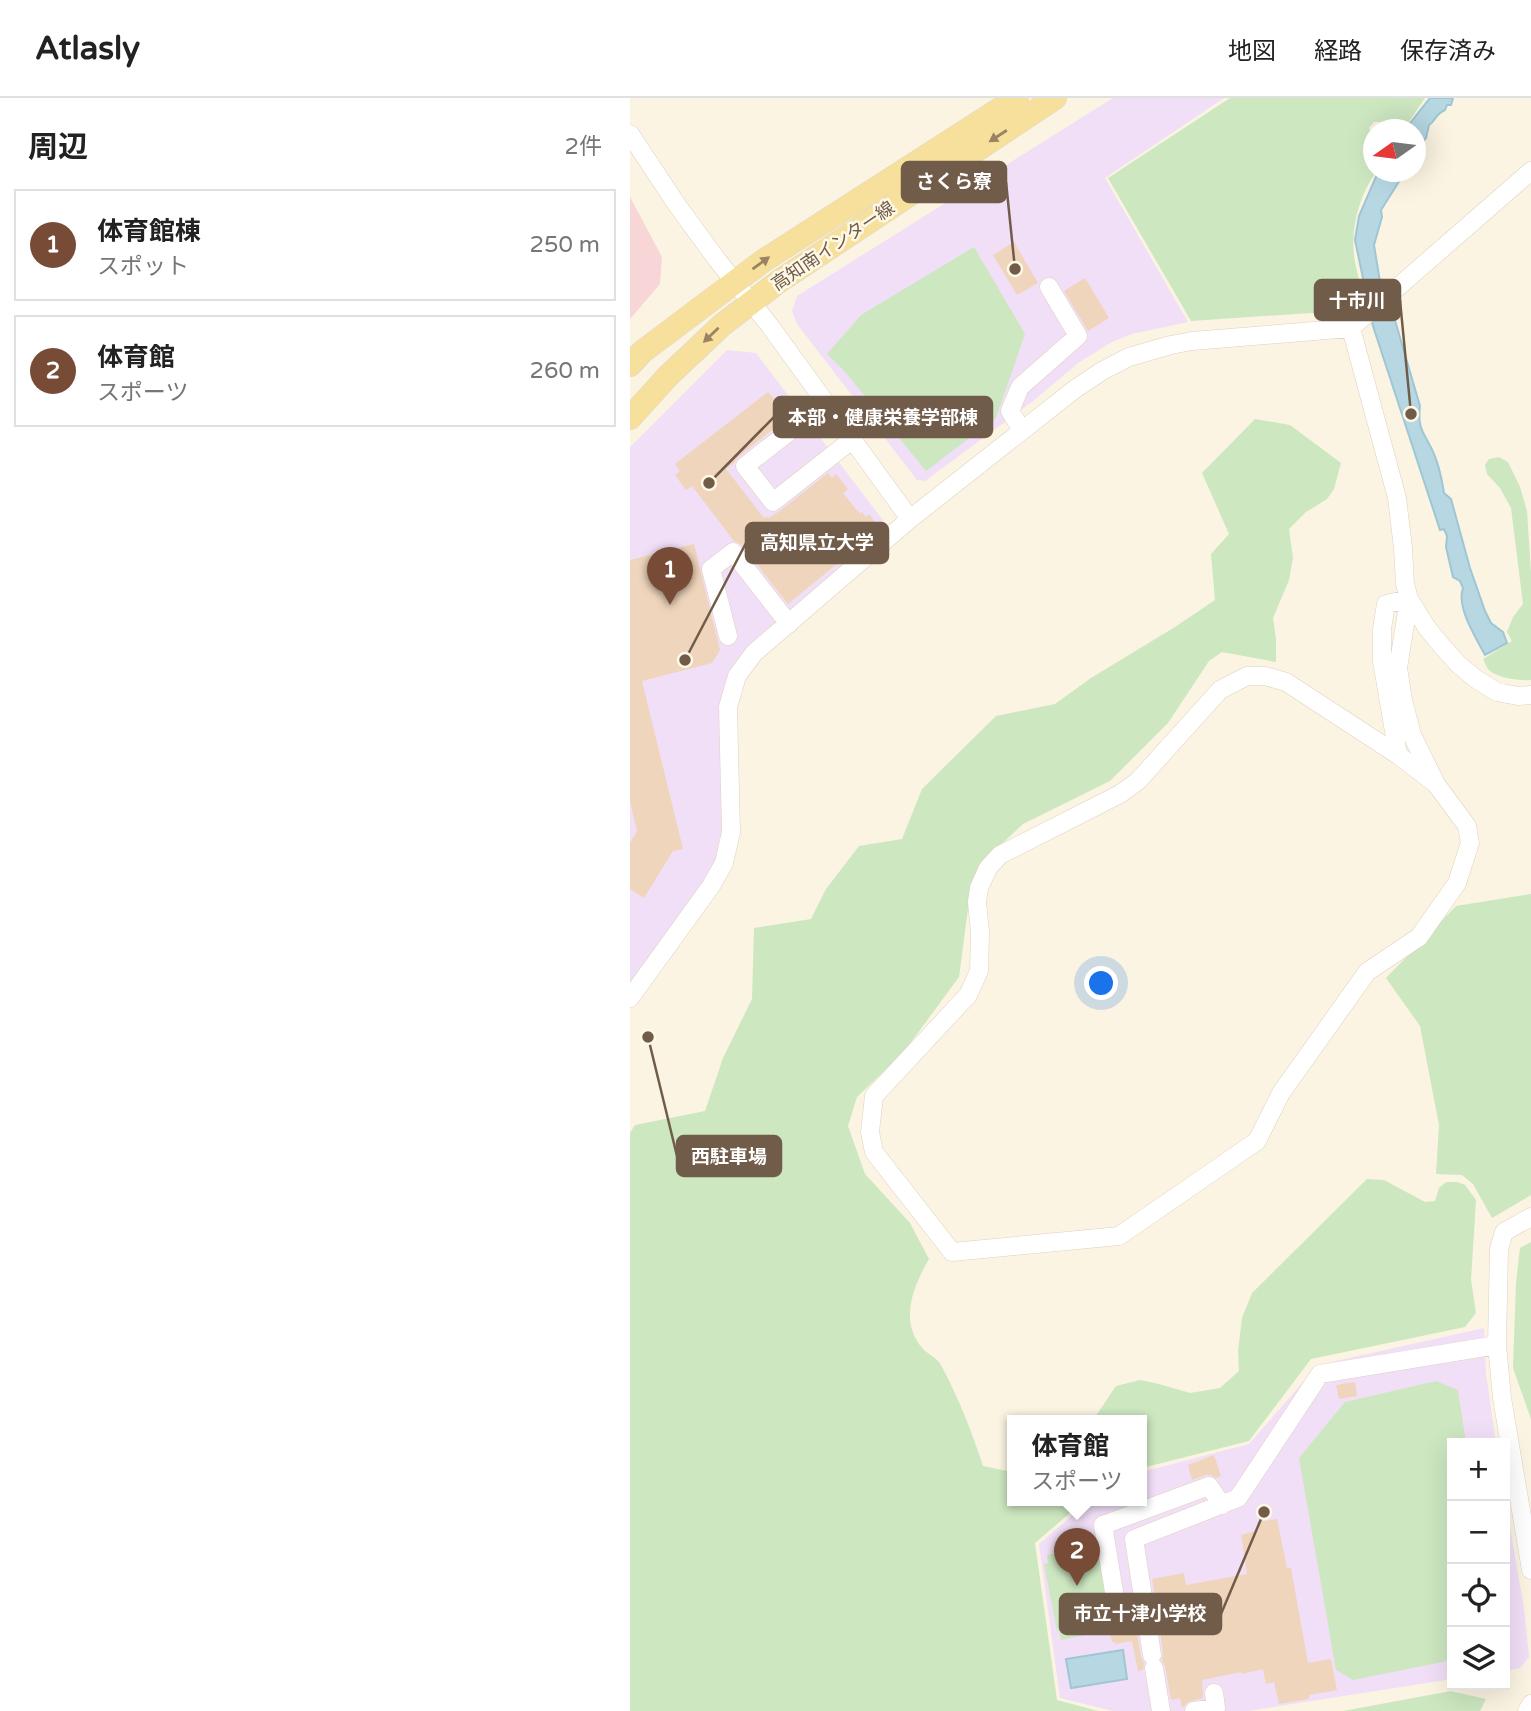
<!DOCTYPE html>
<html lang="ja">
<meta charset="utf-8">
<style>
:root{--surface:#fff;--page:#f2f2f2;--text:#222;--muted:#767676;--line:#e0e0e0;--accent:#774b35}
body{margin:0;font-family:"Varela Round","Noto Sans JP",sans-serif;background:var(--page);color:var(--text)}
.controls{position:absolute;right:21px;bottom:21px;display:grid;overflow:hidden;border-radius:0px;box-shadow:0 7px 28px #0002}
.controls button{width:63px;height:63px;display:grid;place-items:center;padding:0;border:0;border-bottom:2px solid var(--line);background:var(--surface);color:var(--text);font:35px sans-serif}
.compass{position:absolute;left:733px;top:21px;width:63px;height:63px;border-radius:50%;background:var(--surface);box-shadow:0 7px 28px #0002;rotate:256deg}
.you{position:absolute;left:472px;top:886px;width:24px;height:24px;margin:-18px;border:5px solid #fff;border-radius:50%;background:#1a73e8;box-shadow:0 0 0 10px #1a73e833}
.badge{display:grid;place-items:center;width:46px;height:46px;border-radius:50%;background:var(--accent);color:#fff;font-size:23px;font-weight:700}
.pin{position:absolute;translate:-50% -58px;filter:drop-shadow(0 2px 4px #0008)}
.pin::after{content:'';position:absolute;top:37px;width:24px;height:21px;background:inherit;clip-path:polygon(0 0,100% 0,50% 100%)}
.popup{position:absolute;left:377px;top:1317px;width:140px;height:91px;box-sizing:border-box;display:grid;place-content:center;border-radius:0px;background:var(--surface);filter:drop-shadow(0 2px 5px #0005);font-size:23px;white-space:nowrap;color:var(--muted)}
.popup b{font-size:26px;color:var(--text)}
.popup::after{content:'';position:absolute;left:50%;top:100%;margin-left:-14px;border:14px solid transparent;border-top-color:var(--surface)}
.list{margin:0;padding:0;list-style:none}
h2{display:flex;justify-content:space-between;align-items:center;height:91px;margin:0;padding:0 28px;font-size:30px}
h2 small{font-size:23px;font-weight:400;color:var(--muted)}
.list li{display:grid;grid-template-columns:46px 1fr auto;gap:21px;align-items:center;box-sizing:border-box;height:112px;margin:0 14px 14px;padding:0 14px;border:2px solid var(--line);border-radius:0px}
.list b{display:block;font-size:26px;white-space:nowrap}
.list p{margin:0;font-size:23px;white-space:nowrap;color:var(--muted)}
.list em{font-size:23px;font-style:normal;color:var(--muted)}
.icon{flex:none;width:38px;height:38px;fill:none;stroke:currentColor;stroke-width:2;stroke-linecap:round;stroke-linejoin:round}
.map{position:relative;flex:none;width:901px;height:1613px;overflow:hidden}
header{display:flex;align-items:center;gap:42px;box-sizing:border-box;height:98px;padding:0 35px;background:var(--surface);border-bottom:2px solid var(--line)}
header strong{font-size:33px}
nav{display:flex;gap:38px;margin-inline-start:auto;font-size:24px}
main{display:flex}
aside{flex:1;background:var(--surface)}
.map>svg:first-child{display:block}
</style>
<header>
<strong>Atlasly</strong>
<nav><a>地図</a><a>経路</a><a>保存済み</a></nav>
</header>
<main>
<aside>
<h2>周辺<small>2件</small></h2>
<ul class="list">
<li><span class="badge">1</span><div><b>体育館棟</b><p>スポット</p></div><em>250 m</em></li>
<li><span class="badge">2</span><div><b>体育館</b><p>スポーツ</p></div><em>260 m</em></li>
</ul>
</aside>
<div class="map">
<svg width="901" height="1613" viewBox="0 0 901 1613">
<rect width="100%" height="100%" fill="#fbf4e2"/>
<path fill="#f1dff7" d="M483 0H594L475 80 558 224 502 236 482 244 448 265 402 304 295 383 287 382 167 226 162 213 167 198Z
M97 252 126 255 258 429 121 546 103 572 94 717 90 753 83 770 0 888V349Z
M854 1230 856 1276 866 1345H822V1581L618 1613H483L430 1600 409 1446 460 1402H512V1374L619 1346 688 1267Z
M875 1401 894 1510 899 1559 890 1570 875 1573Z"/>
<path fill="#f8d5d6" d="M0 99 32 159 30 186 0 221Z"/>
<path fill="#cde7c1" d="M600 0H795L778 25 744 24 739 30 743 39 744 74H746C729 98 721 128 724 158 726 172 731 187 734 201L726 212 561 223 478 80Z
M344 149 395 236 366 320 296 373 216 275 197 256 231 217Z
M625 321 660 327 711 365 704 391 697 401 676 414 659 431 663 460 659 482 643 520 646 541V564L592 554 579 563 538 625 480 683 393 726 362 755 339 803 329 879 273 955 227 999 218 1028 235 1076 280 1125 299 1161C284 1187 268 1223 293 1251 299 1257 308 1260 312 1269 329 1301 342 1334 353 1368L382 1374V1402H455L405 1445 427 1602 468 1613H0V1035L5 1027 75 1013 93 960 122 901 124 830 181 821 196 791 229 748 272 741 292 691 366 618 425 606 461 580 545 529 585 502 581 456 599 436 572 375Z
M869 359 878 364 890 389 897 413 901 475V582C890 583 867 580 859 572 856 569 855 564 853 561L882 543 877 534 883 519 893 506 881 410 870 390 857 376 855 367 859 361Z
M901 796V1097L862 1120 843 1086 832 1077 806 1076 809 1027 790 928 756 880 826 808Z
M737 1081 754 1082 795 1104 805 1103 809 1090 816 1084H827L835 1087 846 1102 841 1182 846 1215 835 1229 681 1261 619 1343 512 1370V1322H463L486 1288 510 1282 529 1286 560 1295 590 1290 609 1273 608 1253 612 1220 622 1195Z
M901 1144V1321L883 1270 886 1185 890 1150Z
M806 1283 828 1292 836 1345H822V1562L723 1582 706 1572 669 1360 715 1304Z
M465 1446 467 1455H469L482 1524 478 1525 480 1532 431 1542 429 1533H427L414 1466 418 1465 417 1457 454 1450V1448Z
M821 1593 856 1601 850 1613H713Z"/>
<path fill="#b7d8e3" stroke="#9ec6d4" stroke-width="2" d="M800 0H823L821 7H817L815 12C804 17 806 23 799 27L796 40 794 42 786 58V32L747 31 750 26 777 29Z
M748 74H775L751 112 752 119 744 147 751 190 762 212 790 308C787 333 795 335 804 356 809 368 812 382 814 395L821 401 840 470 855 513 861 525 873 534 877 545 855 557C846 540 826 509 833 490L830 483 823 479 816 449 817 438 814 431 810 432 743 228 725 142 729 118Z
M493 1552 497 1581 441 1590 436 1561Z"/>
<path fill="#efd5bb" d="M384 144 408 185 387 197 363 157Z
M455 180 479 220 458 233 434 193Z
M138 294 145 302 150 298 159 309 154 312 158 319 108 359 104 365 96 371 134 420 137 418 138 420 150 413 198 375 202 380 206 376 218 391 213 395 230 416 232 414 236 419 239 416 246 425 243 428 247 433 158 506 112 447 104 443 62 388 56 392 45 377 50 373 45 366Z
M64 446 90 552 82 565 12 583 53 751 43 753 14 800 0 791V745L7 733 0 704V462Z
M725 1284 727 1298 709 1301 706 1287Z
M584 1357 591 1378 586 1380 581 1377H576L562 1382 558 1367Z
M647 1421 657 1470H661L678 1565 701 1561 707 1592 679 1597V1601L649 1606 644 1584 636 1586 633 1571 612 1576 611 1574 572 1582 573 1600 558 1604 552 1610 550 1600 541 1602 535 1568 532 1562 533 1555 530 1533H531L522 1481 554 1475 556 1487 617 1476 611 1437 629 1432 627 1424Z
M505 1523 511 1559 514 1565 513 1572 508 1573 502 1543 485 1546V1544H482L479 1528Z"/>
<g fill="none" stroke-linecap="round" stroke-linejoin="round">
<g stroke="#dfd1be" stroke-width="19">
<path id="minor" d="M0 36 47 107 88 163 140 228 280 421
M901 73 721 230 767 400 773 450 775 486 779 501 797 530 811 547 828 566 846 581 867 594 888 598 901 597
M196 305 115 368 143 404 223 341
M392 332 380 313 390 289 448 238 419 189
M98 538 81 471 103 454 159 526
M768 657 752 563V531L756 506 779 501 768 570 773 602 782 637 806 686 837 728 840 745 827 785 789 839 737 874 651 995 627 1043 489 1138 322 1154 244 1054 240 1034 244 998 338 897 349 873 350 834 347 804 349 790 358 770 370 757 490 696 508 683 590 592 617 578H635L656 584 768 657 806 686
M0 900 81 788 94 765 101 734 98 609 107 578 124 555 280 421 445 291 472 273 499 259 541 247 562 243 721 230
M901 1119 874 1134 869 1151 867 1247 872 1300 901 1472
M487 1512 473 1427 579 1388 592 1407
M522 1557 504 1441 608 1400 690 1276 867 1247
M524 1570 531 1613
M564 1613 586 1610 584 1595
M897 1613 901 1606"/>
</g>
<g stroke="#ddd8d4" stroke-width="24">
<path id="major" d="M0 267 12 254 133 163 387 0
M0 320 38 278 92 227 148 184 425 0"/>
</g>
<use href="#minor" stroke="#fff" stroke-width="18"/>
<use href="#major" stroke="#f7df9c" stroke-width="23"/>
</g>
<defs><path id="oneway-solid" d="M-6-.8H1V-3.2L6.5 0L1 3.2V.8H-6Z" transform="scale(1.75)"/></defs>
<g fill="#998363">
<use href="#oneway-solid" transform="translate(368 38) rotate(147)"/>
<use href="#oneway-solid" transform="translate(131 165) rotate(-36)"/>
<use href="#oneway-solid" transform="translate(81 237) rotate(136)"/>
</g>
<g text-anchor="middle" stroke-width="5" stroke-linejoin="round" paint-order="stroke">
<g font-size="18" fill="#715c4a" stroke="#fef8e7">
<text transform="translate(203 148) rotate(-34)" y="6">高知南インター線</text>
</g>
</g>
<path fill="none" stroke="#715c4a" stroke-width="2.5" d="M385 171L376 84M781 316L770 202M79 385L144 319M55 562L116 445M18 939L47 1058M634 1414L591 1516"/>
<g fill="#715c4a" stroke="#fef8e7" stroke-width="2.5">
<circle cx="385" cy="171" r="7"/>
<circle cx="781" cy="316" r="7"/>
<circle cx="79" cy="385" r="7"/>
<circle cx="55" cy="562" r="7"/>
<circle cx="18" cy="939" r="7"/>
<circle cx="634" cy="1414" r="7"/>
</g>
<g fill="#715c4a" stroke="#715c4a" stroke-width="2.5">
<rect x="272" y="64" width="104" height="40" rx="7"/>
<rect x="685" y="182" width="85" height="40" rx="7"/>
<rect x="144" y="299" width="218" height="40" rx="7"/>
<rect x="116" y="425" width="142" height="40" rx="7"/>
<rect x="47" y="1038" width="104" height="40" rx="7"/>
<rect x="430" y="1496" width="161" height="40" rx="7"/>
</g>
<g font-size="19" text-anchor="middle" font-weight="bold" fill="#fff">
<text x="324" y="90">さくら寮</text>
<text x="727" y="209">十市川</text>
<text x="253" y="326">本部・健康栄養学部棟</text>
<text x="187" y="451">高知県立大学</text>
<text x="99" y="1065">西駐車場</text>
<text x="510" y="1522">市立十津小学校</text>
</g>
</svg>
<div class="controls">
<button>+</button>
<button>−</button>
<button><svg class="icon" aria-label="locate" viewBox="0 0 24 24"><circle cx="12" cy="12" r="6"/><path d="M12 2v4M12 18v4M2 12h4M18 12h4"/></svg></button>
<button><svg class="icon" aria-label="layers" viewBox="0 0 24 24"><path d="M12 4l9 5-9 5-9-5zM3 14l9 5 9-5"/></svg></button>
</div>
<svg class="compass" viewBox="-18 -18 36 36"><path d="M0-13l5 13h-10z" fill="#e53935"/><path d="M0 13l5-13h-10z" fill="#767676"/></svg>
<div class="you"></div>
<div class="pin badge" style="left:40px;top:507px">1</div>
<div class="pin badge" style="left:447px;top:1488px">2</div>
<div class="popup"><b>体育館</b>スポーツ</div>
</div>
</main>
